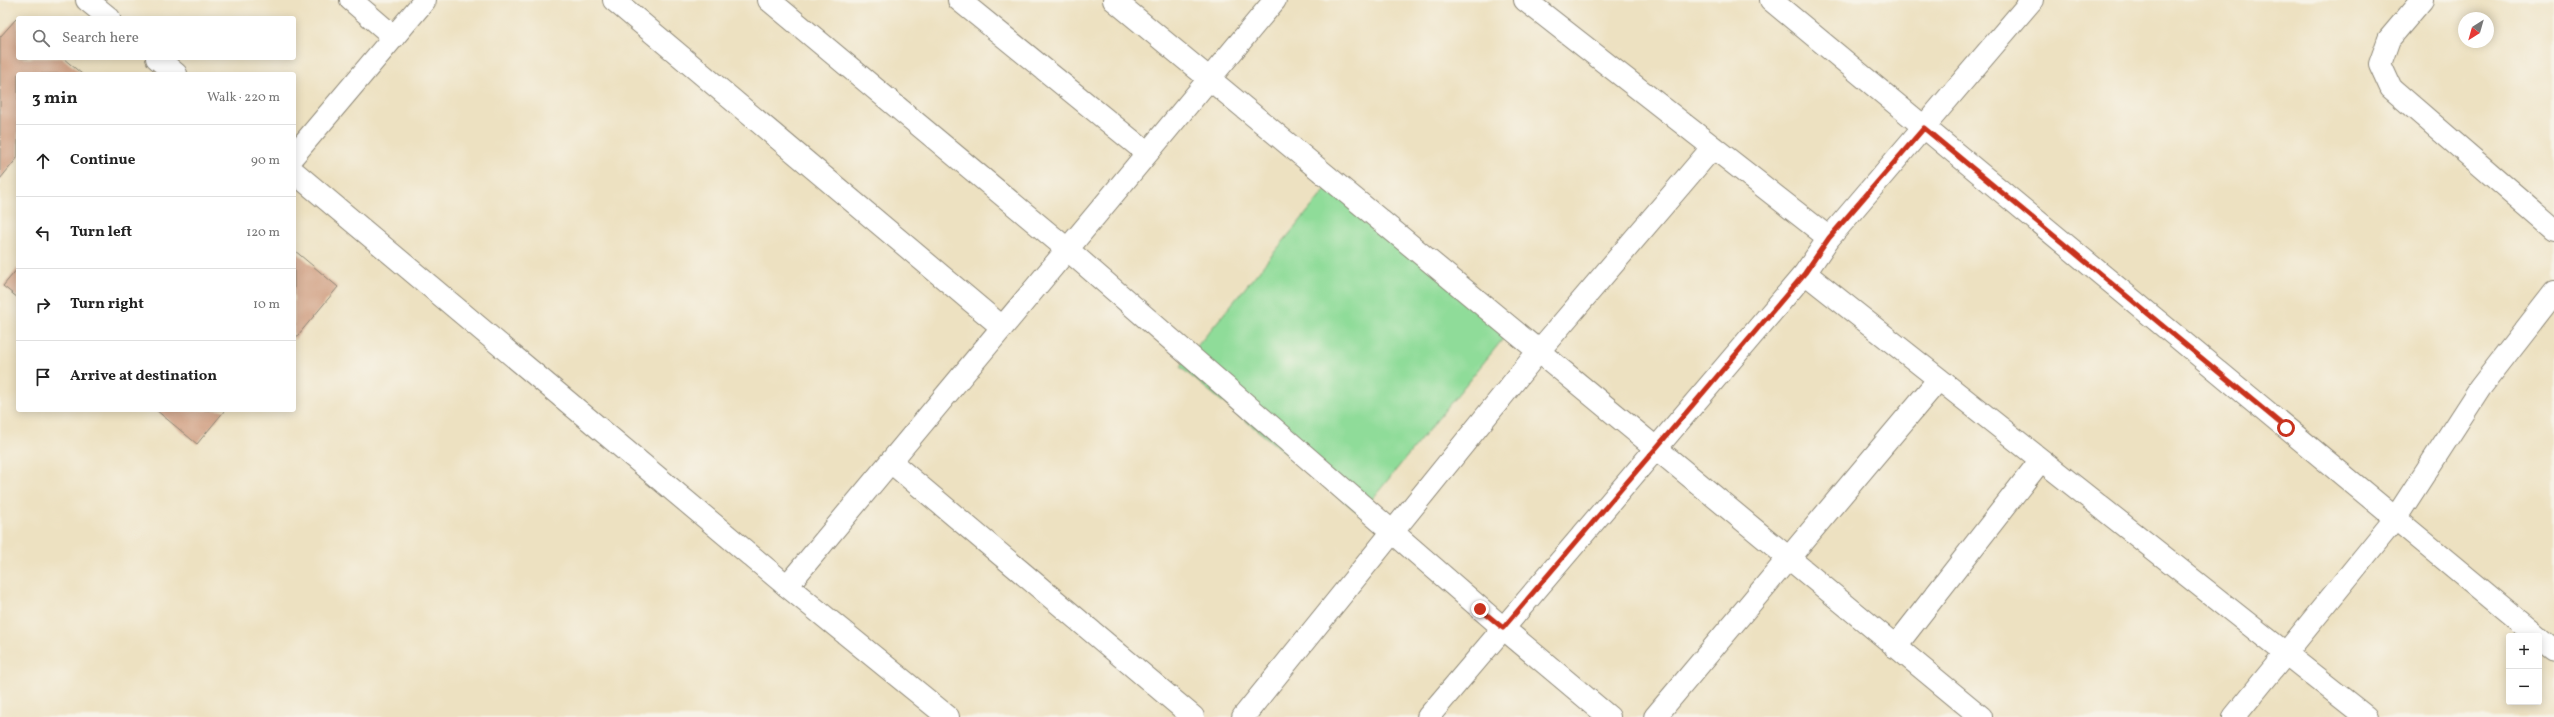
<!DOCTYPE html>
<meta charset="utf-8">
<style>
:root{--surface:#fff;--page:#f2f2f2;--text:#222;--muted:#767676;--line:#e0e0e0}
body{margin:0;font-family:Vollkorn,serif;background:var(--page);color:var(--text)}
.controls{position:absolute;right:12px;bottom:12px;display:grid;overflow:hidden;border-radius:4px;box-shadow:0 2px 10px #0003}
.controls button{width:36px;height:36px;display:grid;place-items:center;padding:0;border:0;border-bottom:1px solid var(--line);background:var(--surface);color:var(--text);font:20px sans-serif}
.compass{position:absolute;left:2458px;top:12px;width:36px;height:36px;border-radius:50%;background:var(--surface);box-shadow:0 2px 10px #0003;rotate:217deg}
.stop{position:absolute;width:12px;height:12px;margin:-9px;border:3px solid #c8321e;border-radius:50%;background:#fff}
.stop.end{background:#c8321e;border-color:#fff;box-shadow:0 1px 4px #0008}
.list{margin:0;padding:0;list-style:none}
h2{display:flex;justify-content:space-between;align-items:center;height:52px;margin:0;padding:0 16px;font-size:17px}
h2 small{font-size:13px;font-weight:400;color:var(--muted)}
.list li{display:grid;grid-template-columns:26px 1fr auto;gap:12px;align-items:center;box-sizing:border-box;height:72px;padding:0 16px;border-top:1px solid var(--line)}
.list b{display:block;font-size:15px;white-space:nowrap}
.list em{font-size:13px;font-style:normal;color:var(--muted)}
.icon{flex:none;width:22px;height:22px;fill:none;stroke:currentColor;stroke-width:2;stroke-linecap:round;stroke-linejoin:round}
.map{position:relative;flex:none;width:2554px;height:717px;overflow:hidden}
.search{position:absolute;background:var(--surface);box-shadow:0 2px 10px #0003;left:16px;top:16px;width:280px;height:44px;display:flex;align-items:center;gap:10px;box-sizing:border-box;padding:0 14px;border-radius:4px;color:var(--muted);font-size:15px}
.panel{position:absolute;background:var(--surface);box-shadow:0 2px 10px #0003;left:16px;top:72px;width:280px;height:340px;border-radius:4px}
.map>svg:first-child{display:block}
</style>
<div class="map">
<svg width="2554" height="717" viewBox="0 0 2554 717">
<rect width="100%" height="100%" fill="#f7f3e8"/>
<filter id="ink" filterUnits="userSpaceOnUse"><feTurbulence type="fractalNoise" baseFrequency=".025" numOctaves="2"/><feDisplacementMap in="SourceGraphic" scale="8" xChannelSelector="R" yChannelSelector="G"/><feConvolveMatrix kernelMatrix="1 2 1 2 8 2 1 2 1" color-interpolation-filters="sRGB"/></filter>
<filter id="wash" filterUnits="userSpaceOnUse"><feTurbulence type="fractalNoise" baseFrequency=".012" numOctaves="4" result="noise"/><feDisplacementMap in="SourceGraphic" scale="16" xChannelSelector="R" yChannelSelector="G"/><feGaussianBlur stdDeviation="0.9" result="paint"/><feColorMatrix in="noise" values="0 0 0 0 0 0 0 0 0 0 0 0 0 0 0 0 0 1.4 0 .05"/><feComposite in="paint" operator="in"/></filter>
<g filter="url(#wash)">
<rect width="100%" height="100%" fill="#ede1c1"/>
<path fill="#8fdc99" stroke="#5d8462" d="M1337 176 1516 323 1360 514 1180 367Z"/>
<g id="blocks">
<path fill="#d09e81" d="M16 19 18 21V58H63L82 74H18V157L0 179V37Z
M294 250 338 287 294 340Z
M18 268V298L3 286Z
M156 410H225L197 444Z"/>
</g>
</g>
<g filter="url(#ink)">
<use href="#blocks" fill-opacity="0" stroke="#8c8676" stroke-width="1"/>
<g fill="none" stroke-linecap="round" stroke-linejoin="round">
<g stroke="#8c8676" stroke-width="24">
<path id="street" d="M351 0 394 37
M614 0 1002 327
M769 0 1067 249 1503 628 1609 717
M959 0 1147 153
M1114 0 1981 717
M1525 0 1829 238
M2422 0 2389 39 2380 64 2391 88 2554 229
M294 155 425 0
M1805 273 2366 717
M891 462 1193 717
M787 586 1275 0
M1895 647 2041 460
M1243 717 1538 352 1713 147
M1428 717 1805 273 1829 238 2032 0
M1655 717 1939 379
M2234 717 2395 519 2480 388 2554 293"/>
</g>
<g stroke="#8c8676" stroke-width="24">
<path id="secondary" d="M87 0 109 18
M1771 0 2537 636
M157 58 176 74
M294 172 787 586 948 717
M2539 638 2554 650"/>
</g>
<use href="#street" stroke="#fff" stroke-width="22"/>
<use href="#secondary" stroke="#fff" stroke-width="22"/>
</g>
</g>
<g fill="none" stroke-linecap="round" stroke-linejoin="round" filter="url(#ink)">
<path stroke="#c8321e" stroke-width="5" d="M1480 609 1503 628 1805 273 1829 238 1924 128 2286 428"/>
</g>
</svg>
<div class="controls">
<button>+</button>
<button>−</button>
</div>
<svg class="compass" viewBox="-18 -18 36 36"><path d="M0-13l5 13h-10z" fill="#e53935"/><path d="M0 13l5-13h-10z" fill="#767676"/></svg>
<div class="stop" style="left:2286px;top:428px"></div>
<div class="stop end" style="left:1480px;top:609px"></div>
<div class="search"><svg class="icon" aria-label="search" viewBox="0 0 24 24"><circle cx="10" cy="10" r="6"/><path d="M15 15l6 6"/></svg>Search here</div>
<section class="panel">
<h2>3 min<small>Walk · 220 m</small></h2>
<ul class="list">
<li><svg class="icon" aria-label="ahead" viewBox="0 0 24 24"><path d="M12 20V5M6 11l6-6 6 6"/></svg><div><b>Continue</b></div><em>90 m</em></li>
<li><svg class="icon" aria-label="left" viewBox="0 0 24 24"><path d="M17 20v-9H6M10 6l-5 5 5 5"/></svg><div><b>Turn left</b></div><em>120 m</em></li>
<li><svg class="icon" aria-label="right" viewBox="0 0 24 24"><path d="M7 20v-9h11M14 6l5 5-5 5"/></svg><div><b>Turn right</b></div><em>10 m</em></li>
<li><svg class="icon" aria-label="arrive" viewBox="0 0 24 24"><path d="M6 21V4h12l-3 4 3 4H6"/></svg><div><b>Arrive at destination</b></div></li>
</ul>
</section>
</div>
